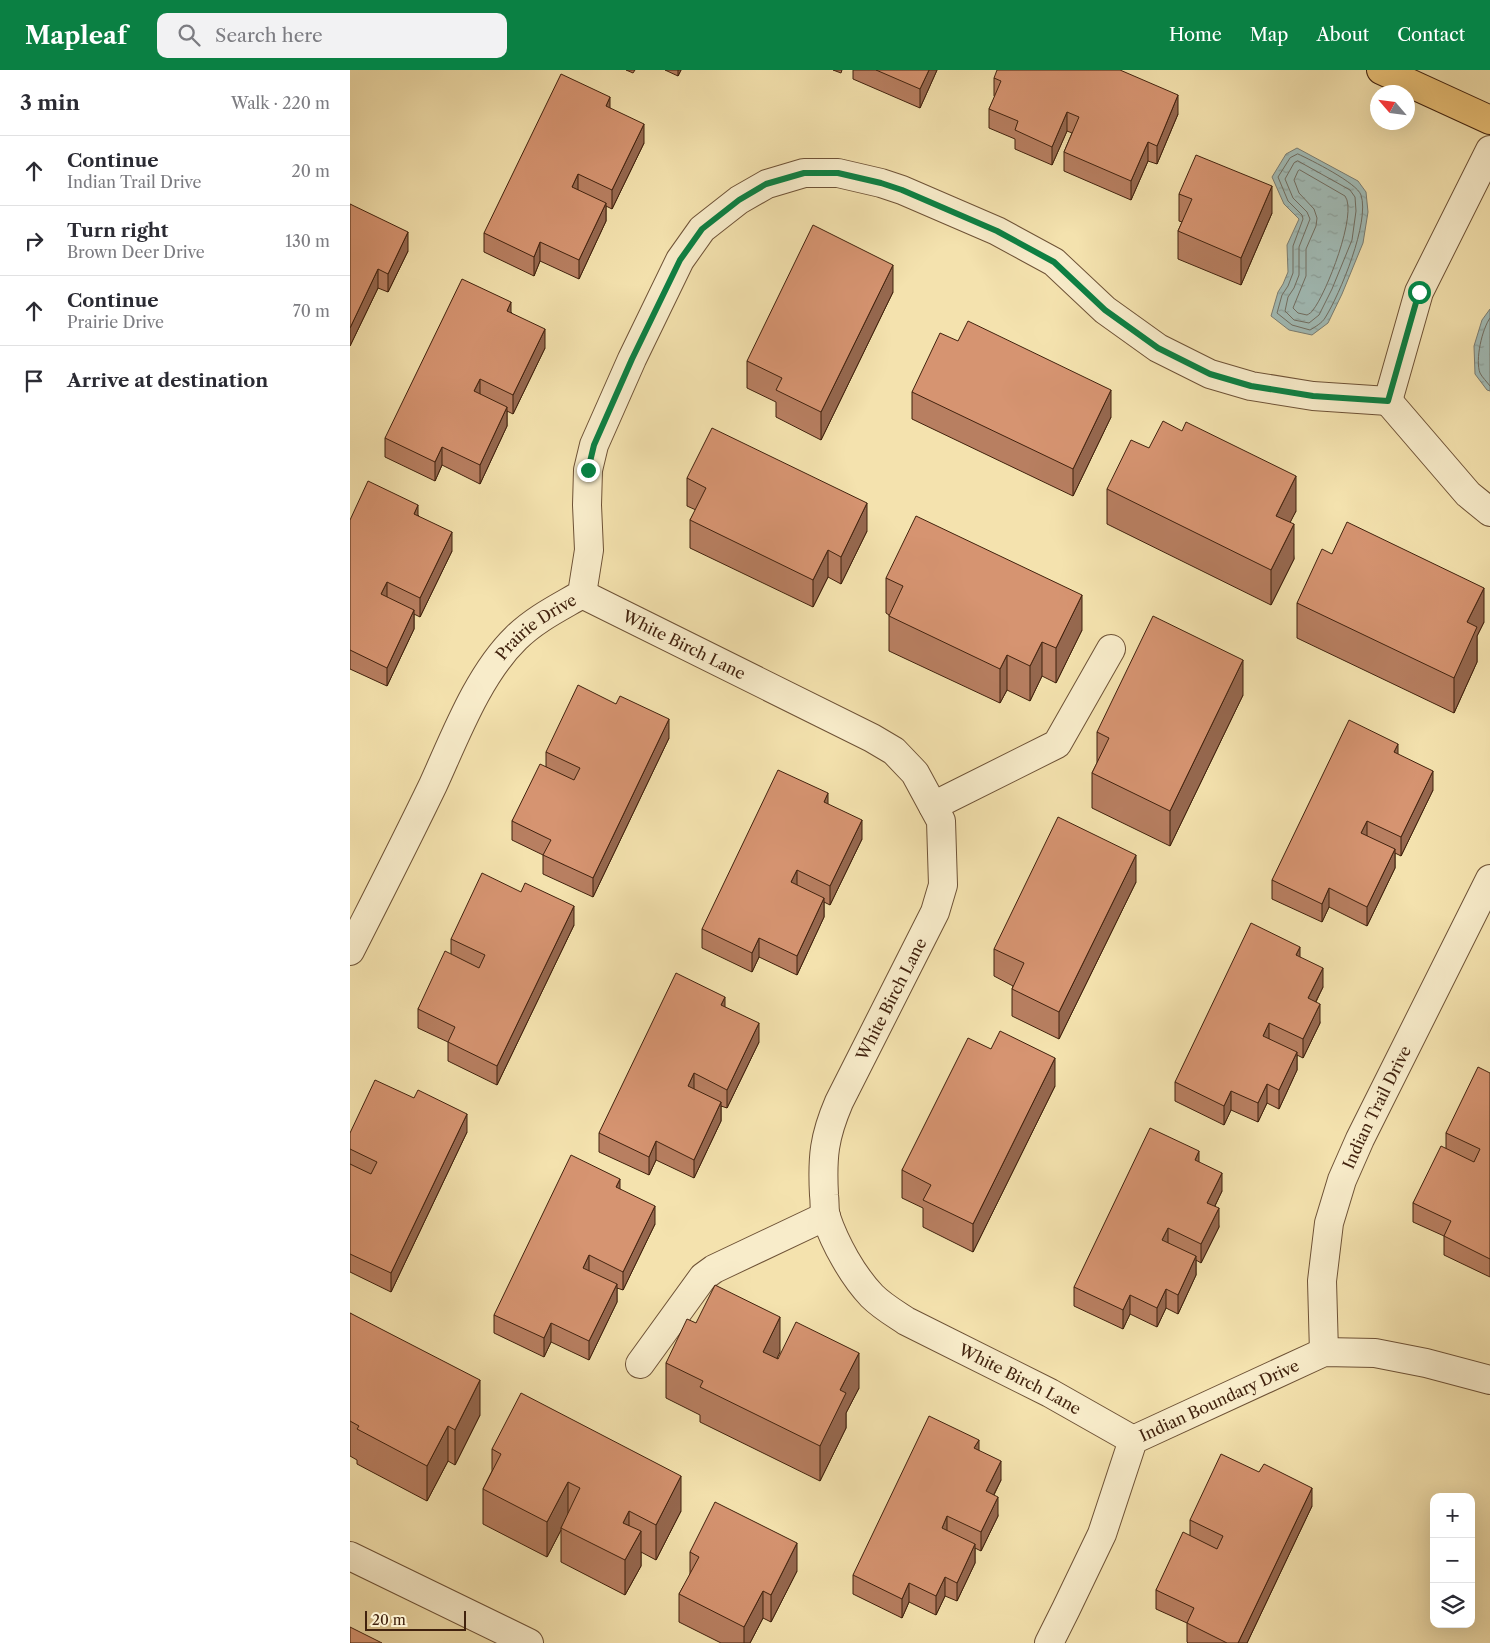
<!DOCTYPE html>
<meta charset="utf-8">
<style>
:root{--surface:#fff;--page:#f2f2f3;--text:#2b2b33;--muted:#7c7c81;--line:#e1e1e2;--accent:#0b8043}
body{margin:0;font-family:"Libre Caslon Text",serif;background:var(--page);color:var(--text)}
.controls{position:absolute;right:15px;bottom:15px;display:grid;overflow:hidden;border-radius:10px;box-shadow:0 5px 20px #0002}
.controls button{width:45px;height:45px;display:grid;place-items:center;padding:0;border:0;border-bottom:1px solid var(--line);background:var(--surface);color:var(--text);font:25px sans-serif}
.compass{position:absolute;left:1020px;top:15px;width:45px;height:45px;border-radius:50%;background:var(--surface);box-shadow:0 5px 20px #0002;rotate:298deg}
.scale{position:absolute;left:15px;bottom:12px;width:101px;box-sizing:border-box;padding-left:5px;border:2px solid #41220e;border-top:0;font-size:14px;line-height:18px;white-space:nowrap;color:#41220e;-webkit-text-stroke:4px #f8ecca;paint-order:stroke}
.stop{position:absolute;width:15px;height:15px;margin:-11px;border:4px solid #0b8043;border-radius:50%;background:#fff}
.stop.end{background:#0b8043;border-color:#fff;box-shadow:0 1px 5px #0008}
.list{margin:0;padding:0;list-style:none}
h2{display:flex;justify-content:space-between;align-items:center;height:65px;margin:0;padding:0 20px;font-size:21px}
h2 small{font-size:16px;font-weight:400;color:var(--muted)}
.list li{display:grid;grid-template-columns:32px 1fr auto;gap:15px;align-items:center;box-sizing:border-box;height:70px;padding:0 20px;border-top:1px solid var(--line)}
.list b{display:block;font-size:19px;white-space:nowrap}
.list p{margin:0;font-size:16px;white-space:nowrap;color:var(--muted)}
.list em{font-size:16px;font-style:normal;color:var(--muted)}
.icon{flex:none;width:28px;height:28px;fill:none;stroke:currentColor;stroke-width:2;stroke-linecap:round;stroke-linejoin:round}
.map{position:relative;flex:none;width:1140px;height:1573px;overflow:hidden}
header{display:flex;align-items:center;gap:30px;box-sizing:border-box;height:70px;padding:0 25px;background:var(--accent);color:#fff}
header strong{font-size:24px}
nav{display:flex;gap:28px;margin-inline-start:auto;font-size:18px}
.search{width:350px;height:45px;background:var(--page);display:flex;align-items:center;gap:12px;box-sizing:border-box;padding:0 18px;border-radius:10px;color:var(--muted);font-size:19px}
main{display:flex}
aside{flex:1;background:var(--surface)}
.map>svg:first-child{display:block}
</style>
<header>
<strong>Mapleaf</strong>
<div class="search"><svg class="icon" aria-label="search" viewBox="0 0 24 24"><circle cx="10" cy="10" r="6"/><path d="M15 15l6 6"/></svg>Search here</div>
<nav><a>Home</a><a>Map</a><a>About</a><a>Contact</a></nav>
</header>
<main>
<aside>
<h2>3 min<small>Walk · 220 m</small></h2>
<ul class="list">
<li><svg class="icon" aria-label="ahead" viewBox="0 0 24 24"><path d="M12 20V5M6 11l6-6 6 6"/></svg><div><b>Continue</b><p>Indian Trail Drive</p></div><em>20 m</em></li>
<li><svg class="icon" aria-label="right" viewBox="0 0 24 24"><path d="M7 20v-9h11M14 6l5 5-5 5"/></svg><div><b>Turn right</b><p>Brown Deer Drive</p></div><em>130 m</em></li>
<li><svg class="icon" aria-label="ahead" viewBox="0 0 24 24"><path d="M12 20V5M6 11l6-6 6 6"/></svg><div><b>Continue</b><p>Prairie Drive</p></div><em>70 m</em></li>
<li><svg class="icon" aria-label="arrive" viewBox="0 0 24 24"><path d="M6 21V4h12l-3 4 3 4H6"/></svg><div><b>Arrive at destination</b></div></li>
</ul>
</aside>
<div class="map">
<svg width="1140" height="1573" viewBox="0 0 1140 1573">
<defs>
<pattern id="water-ripples" width="26" height="14" patternUnits="userSpaceOnUse" patternTransform="scale(1.25)"><rect width="26" height="14" fill="#a1bbb6"/><path d="M2 4q2-2 4 0t4 0M15 11q2-2 4 0t4 0" fill="none" stroke="#8ca09b"/></pattern>
</defs>
<rect width="100%" height="100%" fill="#f4e2ae"/>
<filter id="stains"><feTurbulence type="fractalNoise" baseFrequency=".004" numOctaves="4"/><feColorMatrix values="0 0 0 0 .2 0 0 0 0 .09 0 0 0 0 .02 0 0 0 .5 -.17"/></filter>
<radialGradient id="worn" r=".72"><stop offset=".6" stop-color="#630" stop-opacity="0"/><stop offset="1" stop-color="#630" stop-opacity=".3"/></radialGradient>
<path fill="url(#water-ripples)" stroke="#7b7e73" d="M947 78 1008 111 1016 122 1018 142 1013 173 992 224 978 253 962 265 939 260 921 246 928 222 933 214 938 202 937 175 949 149 934 134 922 107 936 84Z
M1140 239V321L1137 320 1125 304 1124 276 1132 250Z"/>
<g fill="none" stroke-linecap="round" stroke-linejoin="round">
<path stroke="#716e62" stroke-width="1" d="M948 84C961 90 1007 113 1011 125 1020 152 990 224 975 248 972 253 965 257 960 260L942 255 927 243 932 225 938 216 943 203V176L953 149 952 145 938 131 928 107 940 88Z
M948 91 1000 120 1005 127 1006 141 1002 170 982 219 969 245 959 253 944 250 935 241 938 227 944 218 949 205V177L960 149 957 142 943 128 935 109 944 93Z
M950 100 995 126C1008 143 976 224 963 240 962 242 959 244 957 245L948 243 943 238 956 206V179L966 156 967 148 964 139 949 123 944 110 948 101Z
M1140 248C1132 259 1125 290 1130 303 1132 307 1137 312 1140 316"/>
<g stroke="#6e5236" stroke-width="30">
<g id="minor">
<path d="M1038 331 1069 222 1140 80"/>
<path d="M1038 331 1118 424 1140 442"/>
<path id="s1" d="M232 524 522 668 544 681 565 703 591 751 593 815 585 842 489 1032C474 1067 472 1087 474 1125 475 1132 474 1141 476 1147 485 1174 503 1206 522 1226 532 1236 544 1243 556 1251L700 1323 783 1370"/>
<path d="M583 736 707 674 761 579"/>
<path id="s2" d="M0 881C28 826 56 771 83 715 105 667 128 605 166 568 185 549 210 537 232 524L239 480 237 435 238 400 244 375 282 289 330 190 352 159 389 130 417 114 454 103H488L531 113 552 120 647 161 704 192 755 240 808 278 860 304 901 316 963 326 1038 331"/>
<path id="s3" d="M974 1282 972 1211 979 1153 992 1110 1010 1069 1140 809"/>
<path d="M290 1294 353 1207 364 1199 476 1146"/>
<path d="M0 1486 179 1573"/>
<path id="s4" d="M699 1573 716 1539 752 1464 783 1370 974 1282 1025 1283 1076 1293 1140 1310"/>
</g>
</g>
<g stroke="#41220e" stroke-width="30">
<path id="major" d="M1031 0 1140 50"/>
</g>
<use href="#minor" stroke="#f8ecca" stroke-width="28"/>
<use href="#major" stroke="#eac177" stroke-width="28"/>
</g>
<path fill="#b87f61" stroke="#41220e" d="M276 0H285L283 3Z
M315 0H331L328 6Z
M483 0H492L491 3Z
M503 0H587L570 38 503 9Z
M644 8 828 44 807 94 798 91 781 130 714 101V82L722 63 717 61 702 95 665 79V69L639 58V39L645 27 644 26Z
M260 38 294 73 262 139 256 136V151L229 209 190 191 184 206 134 182V163Z
M829 124 922 143 891 215 828 189V161L832 152 829 151Z
M0 134 58 181 38 222 28 218 0 276Z
M543 222 471 370 426 347V332L397 318V291Z
M161 242 195 278 163 344 157 341V356L130 414 92 395 85 411 35 387V368Z
M608 271 761 347 723 426 562 349V322Z
M799 378 946 441 940 452 944 489 921 535 757 454V419Z
M337 408 517 461 491 514 478 507 463 537 340 478V450L346 440 337 436Z
M68 445 102 481 70 547 64 544V559L37 616 0 599V450Z
M536 508 732 560 706 613 692 606 680 631 657 620 650 633 539 581V545L536 543Z
M947 533 1134 552 1127 566V592L1104 643 947 568Z
M893 625 820 776 742 738V703L747 693V662Z
M266 634 319 668 243 827 193 804V785L162 770V751L196 697V682Z
M1048 685 1083 720 1051 786 1045 783V798L1017 856 979 837 972 852 922 829V810Z
M478 734 512 769 480 835 474 832V847L447 905 409 887 402 902 352 878V859Z
M786 812 709 969 662 946V919L663 916 644 906V879Z
M171 822 224 855 147 1015 98 991V972L68 958V939L101 884V869Z
M950 887 973 917 966 932 970 953 953 988 947 985V1000L929 1039 917 1033 908 1052 881 1040 874 1055 825 1031V1012Z
M375 937 409 972 377 1038 371 1036V1051L344 1108 306 1090 299 1105 249 1082V1063Z
M641 979 705 1016 623 1182 573 1157V1138L552 1128V1100Z
M1140 1003V1207L1094 1185V1166L1063 1152V1133L1096 1078V1063Z
M117 1062 41 1222 0 1202V1063Z
M849 1092 872 1121 865 1136 869 1157 851 1193 846 1190V1205L828 1244 816 1238 807 1257 780 1244 773 1259 724 1236V1217Z
M270 1119 305 1154 273 1220 267 1218V1232L239 1290 201 1272 194 1287 144 1263V1245Z
M0 1243 130 1345 105 1395 98 1391 77 1431 7 1394V1390L0 1386Z
M346 1253 430 1282 427 1288 509 1318 496 1343V1358L470 1411 350 1352V1345L316 1328V1293Z
M142 1379 331 1441 306 1490 291 1482V1496L275 1525 211 1492V1460L197 1487 133 1454V1419L142 1401Z
M629 1380 651 1410 644 1425 648 1446 631 1481 625 1478V1493L607 1531 595 1526 586 1545 559 1532 552 1548 503 1524V1505Z
M962 1436 897 1573H838L837 1572V1553L806 1539V1520L840 1465V1450Z
M340 1482 447 1501 421 1552 413 1548 400 1573H371L329 1552V1524L340 1505Z"/>
<path fill="#96684f" stroke="#41220e" d="M328 0H331L328 6Z
M579 0H587L570 38V19Z
M828 25V44L807 94V76Z
M260 27V46L256 36Z
M717 42V61L702 95V77Z
M294 54V73L262 139V120Z
M798 72V91L781 130V111Z
M228 104V123L222 117Z
M922 116V143L891 215V188Z
M256 133V151L229 209V190Z
M58 162V181L38 222V204Z
M190 172V191L184 206V187Z
M543 195V222L471 370V342Z
M28 199V218L0 276V258Z
M161 232V251L157 241Z
M195 259V278L163 344V325Z
M130 309V328L124 321Z
M761 320V347L723 426V399Z
M157 337V356L130 414V395Z
M92 377V395L85 411V392Z
M946 406V441L926 480V446Z
M517 433V461L491 514V487Z
M68 435V454L64 444Z
M944 454V489L921 535V500Z
M102 462V481L70 547V528Z
M478 480V507L463 537V510Z
M37 512V531L31 524Z
M1134 518V552L1127 566V592L1104 643V608L1117 552Z
M732 525V560L706 613V578Z
M64 540V559L37 616V598Z
M692 572V606L680 631V596Z
M657 585V620L650 633V599Z
M893 590V625L820 776V741Z
M319 649V668L243 827V808Z
M1048 674V693L1044 682Z
M1083 701V720L1051 786V767Z
M478 723V742L474 732Z
M512 750V769L480 835V816Z
M1017 751V770L1011 763Z
M1045 779V798L1017 856V837Z
M786 785V812L709 969V942Z
M447 800V819L441 812Z
M979 818V837L972 852V834Z
M474 828V847L447 905V886Z
M224 836V855L147 1015V996Z
M409 868V887L402 902V883Z
M950 877V895L946 885Z
M973 898V917L958 947V928Z
M375 927V945L371 935Z
M970 934V953L953 988V969Z
M409 953V972L377 1038V1020Z
M919 953V972L913 966Z
M947 982V1000L929 1039V1020Z
M705 988V1016L623 1182V1154Z
M344 1003V1022L338 1016Z
M917 1014V1033L908 1052V1033Z
M881 1021V1040L874 1055V1036Z
M371 1032V1051L344 1108V1090Z
M117 1044V1062L41 1222V1203Z
M306 1071V1090L299 1105V1087Z
M849 1081V1100L845 1090Z
M872 1103V1121L857 1152V1133Z
M270 1109V1128L266 1117Z
M305 1136V1154L273 1220V1202Z
M869 1138V1157L851 1193V1174Z
M818 1158V1177L812 1170Z
M239 1185V1204L233 1198Z
M846 1186V1205L828 1244V1225Z
M267 1214V1232L239 1290V1271Z
M816 1219V1238L807 1257V1238Z
M780 1225V1244L773 1259V1240Z
M430 1247V1282L413 1317V1282Z
M201 1253V1272L194 1287V1268Z
M509 1283V1318L496 1343V1358L470 1411V1376L490 1320Z
M130 1310V1345L105 1395V1360Z
M98 1356V1391L77 1431V1396Z
M629 1370V1388L624 1378Z
M651 1391V1410L636 1440V1421Z
M331 1406V1441L306 1490V1455Z
M218 1412V1446L211 1458V1460L197 1487V1452Z
M962 1418V1436L897 1573H888Z
M648 1427V1446L631 1481V1462Z
M279 1441V1476L273 1453Z
M597 1446V1465L592 1458Z
M291 1461V1496L275 1525V1490Z
M447 1473V1501L421 1552V1525Z
M625 1474V1493L607 1531V1513Z
M595 1507V1526L586 1545V1526Z
M559 1513V1532L552 1548V1529Z
M413 1521V1548L400 1573H394V1557Z"/>
<path fill="#d69471" stroke="#41220e" d="M526 0H579L570 19Z
M647 0H770L828 25 807 76 798 72 781 111 714 82 729 47 717 42 702 77 665 60 668 51 639 39 651 11 644 8Z
M211 4 260 27 256 36 294 54 262 120 228 104 222 117 256 133 229 190 190 172 184 187 134 163Z
M846 85 922 116 891 188 828 161 842 129 829 124Z
M0 134 58 162 38 204 28 199 0 258Z
M463 155 543 195 471 342 426 320 432 308 397 291Z
M112 209 161 232 157 241 195 259 163 325 130 309 124 321 157 337 130 395 92 377 85 392 35 368Z
M618 251 761 320 723 399 562 322 590 263 608 271Z
M813 351 832 361 836 352 946 406 926 446 944 454 921 500 757 419 781 370 799 378Z
M362 358 517 433 491 487 478 480 463 510 340 450 356 418 337 408Z
M18 411 68 435 64 444 102 462 70 528 37 512 31 524 64 540 37 598 0 580V450Z
M566 446 732 525 706 578 692 572 680 596 657 585 650 599 539 546 553 516 536 508Z
M997 452 1134 518 1117 552 1127 557 1104 608 947 533 972 479 982 484Z
M803 546 893 590 820 741 742 703 759 668 747 662Z
M228 615 266 634 270 626 319 649 243 808 193 785 201 770 162 751 190 694 224 710 230 698 196 682Z
M999 650 1048 674 1044 682 1083 701 1051 767 1017 751 1011 763 1045 779 1017 837 979 818 972 834 922 810Z
M428 700 478 723 474 732 512 750 480 816 447 800 441 812 474 828 447 886 409 868 402 883 352 859Z
M708 747 786 785 709 942 662 919 674 893 644 879Z
M132 803 171 822 175 813 224 836 147 996 98 972 105 957 68 939 95 881 129 898 135 885 101 869Z
M901 853 950 877 946 885 973 898 958 928 970 934 953 969 919 953 913 966 947 982 929 1020 917 1014 908 1033 881 1021 874 1036 825 1012Z
M326 903 375 927 371 935 409 953 377 1020 344 1003 338 1016 371 1032 344 1090 306 1071 299 1087 249 1063Z
M650 961 705 988 623 1154 573 1130 581 1115 552 1100 618 968 641 979Z
M1128 997 1140 1003V1189L1094 1166 1101 1151 1063 1133 1091 1076 1124 1092 1130 1079 1096 1063Z
M25 1010 64 1028 68 1020 117 1044 41 1203 0 1184V1094L21 1104 27 1092 0 1079V1063Z
M800 1058 849 1081 845 1090 872 1103 857 1133 869 1138 851 1174 818 1158 812 1170 846 1186 828 1225 816 1219 807 1238 780 1225 773 1240 724 1217Z
M221 1085 270 1109 266 1117 305 1136 273 1202 239 1185 233 1198 267 1214 239 1271 201 1253 194 1268 144 1245Z
M365 1215 430 1247 413 1282 428 1289 446 1252 509 1283 490 1320 496 1323 470 1376 350 1317 353 1311 316 1293 337 1249 346 1253Z
M0 1243 130 1310 105 1360 98 1356 77 1396 7 1359 9 1356 0 1351Z
M171 1323 331 1406 306 1455 279 1441 273 1453 291 1461 275 1490 211 1458 230 1418 218 1412 197 1452 133 1419 151 1384 142 1379Z
M579 1346 629 1370 624 1378 651 1391 636 1421 648 1427 631 1462 597 1446 592 1458 625 1474 607 1513 595 1507 586 1526 559 1513 552 1529 503 1505Z
M871 1384 909 1402 914 1394 962 1418 888 1573H877L837 1553 844 1538 806 1520 833 1462 867 1479 873 1466 840 1450Z
M365 1432 447 1473 421 1525 413 1521 394 1557 329 1524 349 1487 340 1482Z
M0 1557 32 1573H0Z"/>
<g fill="none" stroke-linecap="round" stroke-linejoin="round">
<path stroke="#0b8043" stroke-width="6" d="M238 400 244 375 282 289 330 190 352 159 389 130 416 114 454 103H488L531 113 552 120 647 161 704 192 755 240 808 278 860 304 901 316 963 326 1038 331 1069 222"/>
</g>
<g text-anchor="middle" stroke-width="5" stroke-linejoin="round" paint-order="stroke">
<g font-size="16" fill="#41220e" stroke="#f8ecca">
<text dy="6" stroke="none"><textPath href="#s2" startOffset="378">Prairie Drive</textPath></text>
<text dy="6" stroke="none"><textPath href="#s1" startOffset="114">White Birch Lane</textPath></text>
<text transform="translate(541 929) rotate(-63)" y="6">White Birch Lane</text>
<text dy="6" stroke="none"><textPath href="#s3" startOffset="255">Indian Trail Drive</textPath></text>
<text dy="6" stroke="none"><textPath href="#s1" startOffset="1119">White Birch Lane</textPath></text>
<text dy="6" stroke="none"><textPath href="#s4" startOffset="315">Indian Boundary Drive</textPath></text>
</g>
</g>
<rect width="100%" height="100%" filter="url(#stains)"/>
<rect width="100%" height="100%" fill="url(#worn)"/>
</svg>
<div class="controls">
<button>+</button>
<button>−</button>
<button><svg class="icon" aria-label="layers" viewBox="0 0 24 24"><path d="M12 4l9 5-9 5-9-5zM3 14l9 5 9-5"/></svg></button>
</div>
<svg class="compass" viewBox="-18 -18 36 36"><path d="M0-13l5 13h-10z" fill="#e53935"/><path d="M0 13l5-13h-10z" fill="#7c7c81"/></svg>
<div class="scale">20 m</div>
<div class="stop" style="left:1069px;top:222px"></div>
<div class="stop end" style="left:238px;top:400px"></div>
</div>
</main>
